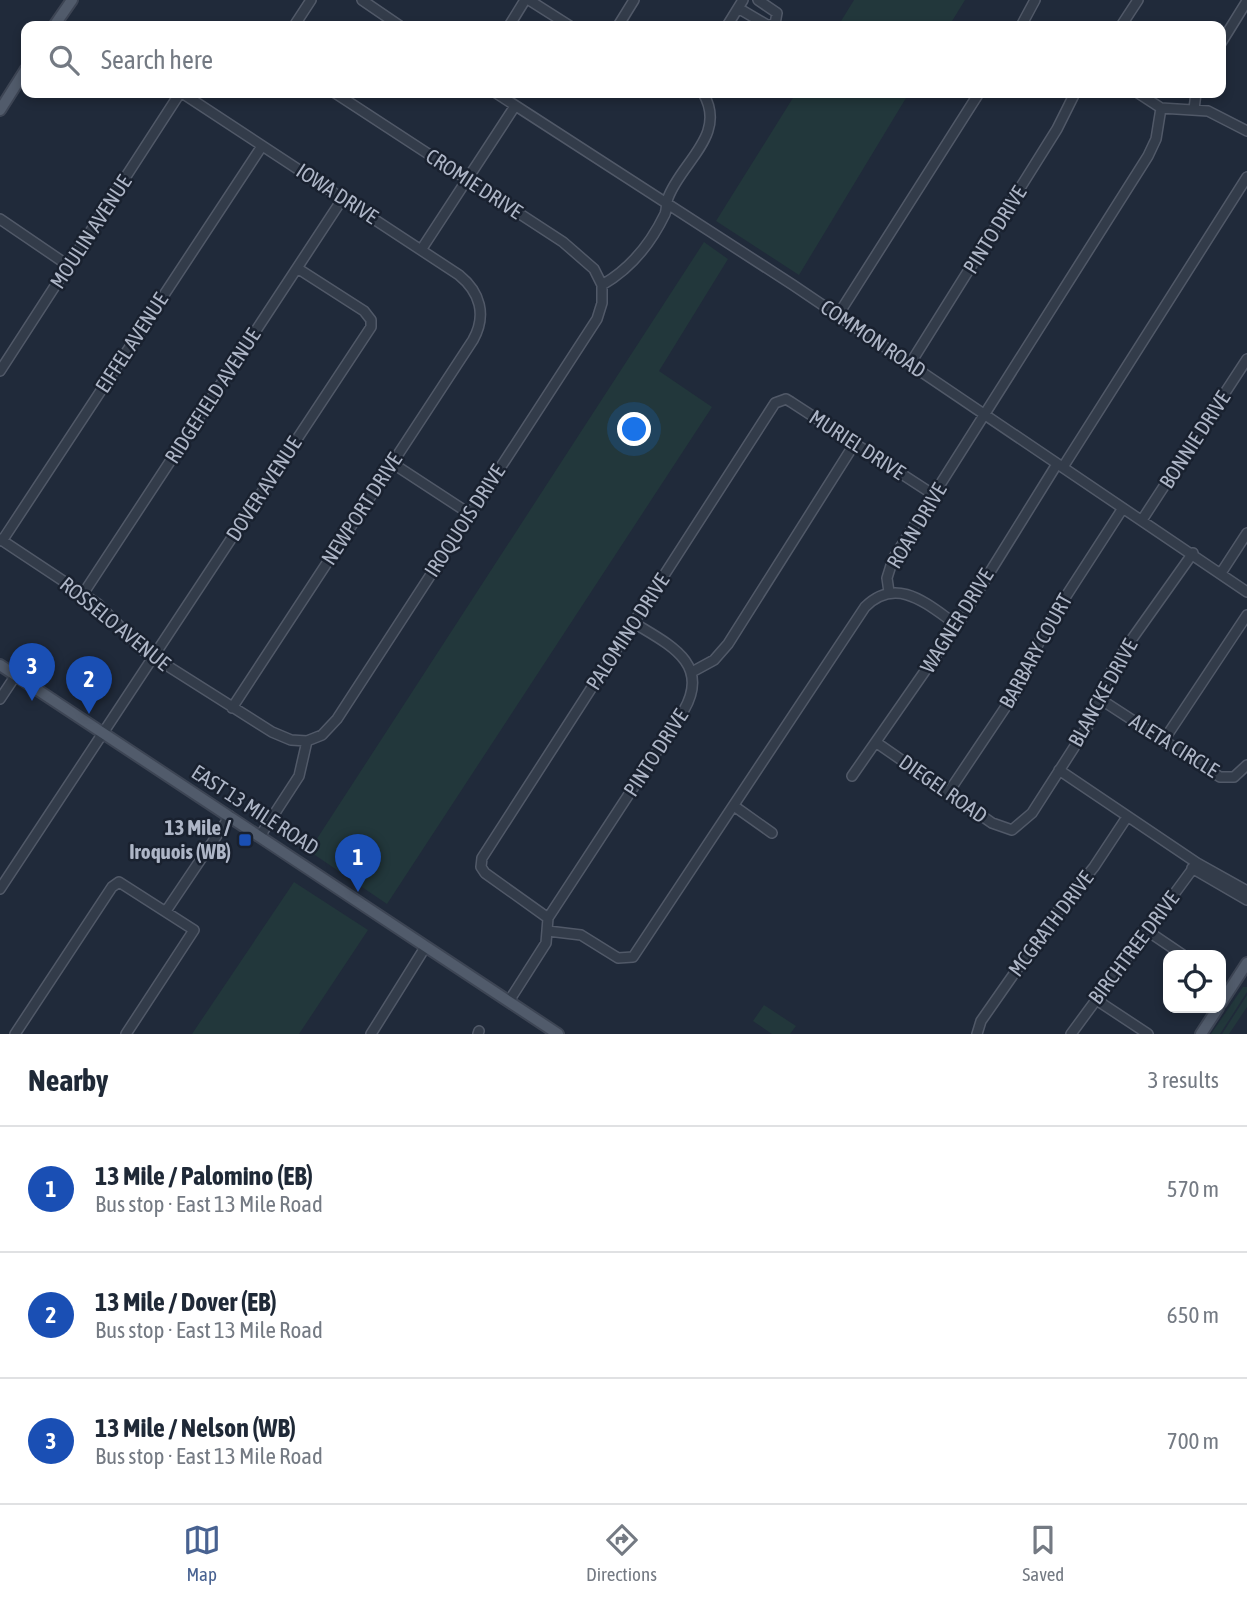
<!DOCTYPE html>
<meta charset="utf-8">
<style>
:root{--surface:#fff;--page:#f6f6f7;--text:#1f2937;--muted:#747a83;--line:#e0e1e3;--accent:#486291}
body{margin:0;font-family:"Asap Condensed",sans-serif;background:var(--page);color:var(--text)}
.controls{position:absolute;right:21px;bottom:21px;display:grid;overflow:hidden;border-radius:14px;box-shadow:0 4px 10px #0003}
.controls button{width:63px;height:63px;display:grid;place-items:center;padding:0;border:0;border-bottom:2px solid var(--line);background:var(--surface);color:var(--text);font:35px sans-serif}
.you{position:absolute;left:635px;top:430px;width:24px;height:24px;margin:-18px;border:5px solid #fff;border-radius:50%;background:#1a73e8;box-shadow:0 0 0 10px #1a73e833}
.badge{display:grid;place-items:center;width:46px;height:46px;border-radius:50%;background:var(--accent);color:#fff;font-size:23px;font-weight:700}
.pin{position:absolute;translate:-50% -58px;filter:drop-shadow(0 2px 4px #0008)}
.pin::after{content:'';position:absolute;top:37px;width:24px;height:21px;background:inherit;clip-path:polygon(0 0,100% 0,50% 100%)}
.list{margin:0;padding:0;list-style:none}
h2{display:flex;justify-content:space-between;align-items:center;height:91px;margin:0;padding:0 28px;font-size:30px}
h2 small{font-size:23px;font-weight:400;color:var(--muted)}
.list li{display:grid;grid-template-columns:46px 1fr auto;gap:21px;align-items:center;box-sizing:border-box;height:126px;padding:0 28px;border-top:2px solid var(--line)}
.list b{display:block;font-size:26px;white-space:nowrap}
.list p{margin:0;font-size:23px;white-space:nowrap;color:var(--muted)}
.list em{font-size:23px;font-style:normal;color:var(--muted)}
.icon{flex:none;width:38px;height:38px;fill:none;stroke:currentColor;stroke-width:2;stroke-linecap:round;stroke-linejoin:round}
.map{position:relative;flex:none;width:1247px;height:1034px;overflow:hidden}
.search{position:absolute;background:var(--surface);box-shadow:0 4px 10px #0003;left:21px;right:21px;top:21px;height:77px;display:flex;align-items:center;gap:18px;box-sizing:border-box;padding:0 24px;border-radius:14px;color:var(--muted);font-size:26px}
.sheet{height:469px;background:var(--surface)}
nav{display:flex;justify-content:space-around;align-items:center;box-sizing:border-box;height:98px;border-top:2px solid var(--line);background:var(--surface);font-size:19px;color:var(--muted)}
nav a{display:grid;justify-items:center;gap:4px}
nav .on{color:var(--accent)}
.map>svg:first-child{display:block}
</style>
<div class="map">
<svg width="1247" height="1034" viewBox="0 0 1247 1034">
<rect width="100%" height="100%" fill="#202a3a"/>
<path fill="#22373b" d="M854 0H965L949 26H838Z
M796 93H909L799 275 716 221Z
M704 242 728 259 659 371 712 407 387 904 309 851Z
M294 882 368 930 299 1034H192Z
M1243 987H1247V992L1220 1034H1211Z
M1247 995V1007L1229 1034H1222Z
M764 1005 796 1026 790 1034H772L753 1021Z"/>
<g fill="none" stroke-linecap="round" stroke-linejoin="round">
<g stroke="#515968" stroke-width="12">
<path id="minor" d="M362 0 400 26
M529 0 570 26
M738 8 767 25 775 24 777 13 758 0
M294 26 311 0
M509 26 525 0
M618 26 634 0
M727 26 743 0
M1021 26 1035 0
M1121 26 1138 0
M1221 43 1247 1
M182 93 459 275C480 292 487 315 473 340L232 708
M335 93 563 242 594 269 602 285
M496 93 793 285 1247 592
M1138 93 1161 108 1208 111 1247 131
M1194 109 1196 93
M0 219 69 266
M421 250 515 106
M838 315 979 93
M910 364 1057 129 1075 93
M0 371 180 93
M392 463 470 514
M1063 467 1247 177
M1142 520 1247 359
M0 539 98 604 144 651 272 732 291 740 307 741
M2 541 262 146
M1221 573 1247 533
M889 592 887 578 893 559 1148 156 1156 139 1161 108
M83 594 343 198
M692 672 714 660 728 644 855 443
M0 699 16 675
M1100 699 1220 777H1234L1247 765
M1164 740 1247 615
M877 743 992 823 1012 830 1032 813 1091 721 1108 677 1127 646 1193 553
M1059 770 1197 863 1247 891
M852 776 957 625 1057 464
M948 793 1013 696 1048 624 1123 508
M734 806 772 833
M260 836 299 776 307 741 322 735 337 719 597 319 602 303V285C630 269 651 243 665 214 667 209 666 203 668 198 681 162 728 135 703 93
M1192 868 1247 900
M0 889 371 327V320L364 311 297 268
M166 911 230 816
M548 918 485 873 481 867 482 858 775 403 786 399 791 402 934 495
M548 931 581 935 618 958 633 957 865 607C897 575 928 605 957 625
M1149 932 1183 955
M1095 999 1148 1034
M509 1001 546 943 548 918 684 710C711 663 668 644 634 623
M15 1034 112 887 119 882 194 930 126 1034
M371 1034 426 946
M478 1034 479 1031
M977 1034 981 1021 1055 915 1094 867 1127 817
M1071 1034 1197 863"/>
</g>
<g stroke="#3d4554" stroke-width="14">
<path id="major" d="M54 26 72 0
M0 110 26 69
M0 665 558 1034
M1221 1003 1247 963
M1201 1034 1218 1008"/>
</g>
<use href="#minor" stroke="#333c4a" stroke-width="9"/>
<use href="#major" stroke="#515b6b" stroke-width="10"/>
</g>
<rect fill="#1a4fb4" stroke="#19212f" stroke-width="2.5" x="238" y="833" width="14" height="14" rx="3.5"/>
<g text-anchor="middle" stroke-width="5" stroke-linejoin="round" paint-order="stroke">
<g font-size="21" fill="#aeb6c7" stroke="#19212f">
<text transform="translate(474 184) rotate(33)" y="7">CROMIE DRIVE</text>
<text transform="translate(337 194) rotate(33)" y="7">IOWA DRIVE</text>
<text transform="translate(995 230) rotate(-58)" y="7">PINTO DRIVE</text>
<text transform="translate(91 232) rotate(-57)" y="7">MOULIN AVENUE</text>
<text transform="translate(873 339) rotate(34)" y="7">COMMON ROAD</text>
<text transform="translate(132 343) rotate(-57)" y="7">EIFFEL AVENUE</text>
<text transform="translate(213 396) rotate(-57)" y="7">RIDGEFIELD AVENUE</text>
<text transform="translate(1195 440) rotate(-57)" y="7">BONNIE DRIVE</text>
<text transform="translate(857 445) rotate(33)" y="7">MURIEL DRIVE</text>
<text transform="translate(264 489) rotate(-57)" y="7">DOVER AVENUE</text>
<text transform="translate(362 509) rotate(-57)" y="7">NEWPORT DRIVE</text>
<text transform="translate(465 521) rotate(-57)" y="7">IROQUOIS DRIVE</text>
<text transform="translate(917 526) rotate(-59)" y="7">ROAN DRIVE</text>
<text transform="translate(957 621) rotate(-58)" y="7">WAGNER DRIVE</text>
<text transform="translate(115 624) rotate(39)" y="7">ROSSELO AVENUE</text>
<text transform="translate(628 632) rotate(-57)" y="7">PALOMINO DRIVE</text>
<text transform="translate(1036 651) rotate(-61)" y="7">BARBARY COURT</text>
<text transform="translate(1103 693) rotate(-61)" y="7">BLANCKE DRIVE</text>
<text transform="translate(1174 746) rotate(32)" y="7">ALETA CIRCLE</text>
<text transform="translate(656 753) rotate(-57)" y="7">PINTO DRIVE</text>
<text transform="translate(943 789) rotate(35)" y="7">DIEGEL ROAD</text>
<text transform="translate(255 810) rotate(33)" y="7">EAST 13 MILE ROAD</text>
<text transform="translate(1051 924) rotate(-53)" y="7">MCGRATH DRIVE</text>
<text transform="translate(1134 948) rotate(-53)" y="7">BIRCHTREE DRIVE</text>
</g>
<g font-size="21" font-weight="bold" fill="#aeb6c7" stroke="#19212f" text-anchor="end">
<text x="231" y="835">13 Mile /<tspan x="231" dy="24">Iroquois (WB)</tspan></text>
</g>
</g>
</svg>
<div class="controls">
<button><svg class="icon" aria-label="locate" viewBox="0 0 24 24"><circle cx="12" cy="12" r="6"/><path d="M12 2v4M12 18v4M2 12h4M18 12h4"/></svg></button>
</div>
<div class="you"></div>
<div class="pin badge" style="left:358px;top:892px;background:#1a4fb4">1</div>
<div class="pin badge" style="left:89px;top:714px;background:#1a4fb4">2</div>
<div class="pin badge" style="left:32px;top:701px;background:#1a4fb4">3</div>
<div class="search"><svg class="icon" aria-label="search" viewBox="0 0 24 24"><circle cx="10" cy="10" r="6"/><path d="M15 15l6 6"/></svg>Search here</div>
</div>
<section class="sheet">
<h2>Nearby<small>3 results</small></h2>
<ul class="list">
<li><span class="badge" style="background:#1a4fb4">1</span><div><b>13 Mile / Palomino (EB)</b><p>Bus stop · East 13 Mile Road</p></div><em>570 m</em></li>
<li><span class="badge" style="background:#1a4fb4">2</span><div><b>13 Mile / Dover (EB)</b><p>Bus stop · East 13 Mile Road</p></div><em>650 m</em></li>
<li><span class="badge" style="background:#1a4fb4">3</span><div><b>13 Mile / Nelson (WB)</b><p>Bus stop · East 13 Mile Road</p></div><em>700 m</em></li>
</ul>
</section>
<nav>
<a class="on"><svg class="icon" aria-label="map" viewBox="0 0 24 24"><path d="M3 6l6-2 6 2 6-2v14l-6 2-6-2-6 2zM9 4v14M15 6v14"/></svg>Map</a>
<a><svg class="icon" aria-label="directions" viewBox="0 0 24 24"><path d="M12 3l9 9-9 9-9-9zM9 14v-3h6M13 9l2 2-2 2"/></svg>Directions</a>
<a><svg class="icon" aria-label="saved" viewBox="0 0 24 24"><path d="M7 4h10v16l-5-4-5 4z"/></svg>Saved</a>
</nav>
